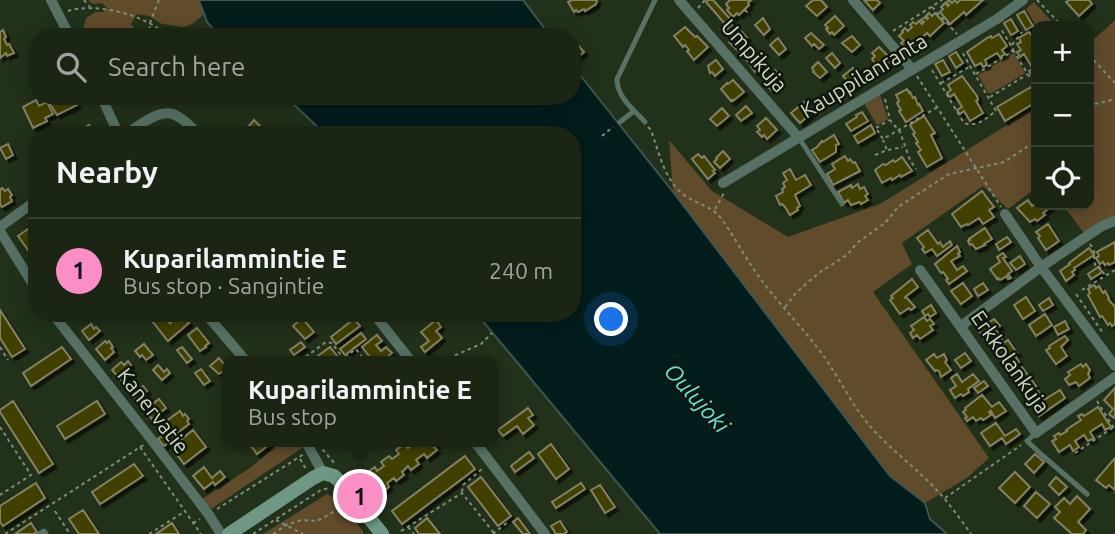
<!DOCTYPE html>
<meta charset="utf-8">
<style>
:root{--surface:#1a2514;--page:#273122;--text:#f1f3f6;--muted:#9fa5a0;--line:#384234;--accent:#fa8fc6}
body{margin:0;font-family:Ubuntu,sans-serif;background:var(--page);color:var(--text)}
.controls{position:absolute;right:21px;top:21px;display:grid;overflow:hidden;border-radius:14px;box-shadow:0 4px 18px #0003}
.controls button{width:63px;height:63px;display:grid;place-items:center;padding:0;border:0;border-bottom:2px solid var(--line);background:var(--surface);color:var(--text);font:35px sans-serif}
.you{position:absolute;left:612px;top:320px;width:24px;height:24px;margin:-18px;border:5px solid #fff;border-radius:50%;background:#1a73e8;box-shadow:0 0 0 10px #1a73e833}
.badge{display:grid;place-items:center;width:46px;height:46px;border-radius:50%;background:var(--accent);color:#111;font-size:23px;font-weight:700}
.pin{position:absolute;translate:-50% -50%;border:4px solid #fff;box-shadow:0 2px 7px #0006}
.popup{position:absolute;left:222px;top:356px;width:276px;height:91px;box-sizing:border-box;display:grid;place-content:center;border-radius:14px;background:var(--surface);filter:drop-shadow(0 2px 5px #0005);font-size:23px;white-space:nowrap;color:var(--muted)}
.popup b{font-size:26px;color:var(--text)}
.popup::after{content:'';position:absolute;left:50%;top:100%;margin-left:-14px;border:14px solid transparent;border-top-color:var(--surface)}
.list{margin:0;padding:0;list-style:none}
h2{display:flex;justify-content:space-between;align-items:center;height:91px;margin:0;padding:0 28px;font-size:30px}
h2 small{font-size:23px;font-weight:400;color:var(--muted)}
.list li{display:grid;grid-template-columns:46px 1fr auto;gap:21px;align-items:center;box-sizing:border-box;height:105px;padding:0 28px;border-top:2px solid var(--line)}
.list b{display:block;font-size:26px;white-space:nowrap}
.list p{margin:0;font-size:23px;white-space:nowrap;color:var(--muted)}
.list em{font-size:23px;font-style:normal;color:var(--muted)}
.icon{flex:none;width:38px;height:38px;fill:none;stroke:currentColor;stroke-width:2;stroke-linecap:round;stroke-linejoin:round}
.map{position:relative;flex:none;width:1115px;height:534px;overflow:hidden}
.search{position:absolute;background:var(--surface);box-shadow:0 4px 18px #0003;left:28px;top:28px;width:553px;height:77px;display:flex;align-items:center;gap:18px;box-sizing:border-box;padding:0 24px;border-radius:28px;color:var(--muted);font-size:26px}
.panel{position:absolute;background:var(--surface);box-shadow:0 4px 18px #0003;left:28px;top:126px;width:553px;height:196px;border-radius:28px}
.map>svg:first-child{display:block}
</style>
<div class="map">
<svg width="1115" height="534" viewBox="0 0 1115 534">
<defs>
<filter id="shadow"><feDropShadow dx="3.5" dy="3.5" stdDeviation="0" flood-color="#0009"/></filter>
</defs>
<rect width="100%" height="100%" fill="#22311a"/>
<path fill="#604b2b" d="M88 0H199L205 13 194 23 184 27 162 24 149 16 137 14 131 24 137 31H151L164 37H86L83 31 86 18 96 12H104L107 8 102 3 93 4Z
M1034 2 1056 26 1036 27 1026 9Z
M1115 20V216L1084 233 1063 205H1089V44Z
M1014 53 1025 73 1024 74 992 93H988L978 75Z
M878 94 880 95 888 119 877 125 865 105 866 102Z
M1036 107V188L1008 209 983 186 902 243 912 264 873 292 989 458 967 478 925 503 890 476 673 192 669 140 712 191 788 237 880 204Z
M280 442H298L302 448 211 509 202 499 250 468Z
M327 494 343 503 364 533 363 534H263Z"/>
<path fill="#031c1c" stroke="#405550" stroke-width="2" d="M199 0H523L551 37H220L207 22Z
M572 65 673 192 890 476 925 503 930 519 947 534H660L476 313H572V135H326L285 96H572Z"/>
<path fill="#434000" stroke="#838263" stroke-width="2" filter="url(#shadow)" d="M572 0H597L596 4 585 11 584 9 578 12 576 10 574 12 568 2Z
M708 0H713L732 21 730 23 732 25 724 32 721 29 726 25 706 2Z
M730 0H751L748 3 749 5 745 9 746 11 744 10 739 15 737 13 733 17 727 10 729 8 726 4Z
M813 0H821L827 7 817 16 806 6Z
M864 0H877L880 3 873 10Z
M949 0 952 3 955 0 957 3 960 0H983L966 15 964 12 950 24 940 12 943 9 941 7 945 3 948 6 949 5 946 3Z
M1069 0H1089L1092 4 1079 16 1066 2Z
M1024 11 1033 26 1026 30 1017 15Z
M929 13 932 16 935 13 944 23 930 36 927 33 911 48 909 46 907 49 901 43 904 41 899 36 903 32 902 31 905 28 908 31 912 27 910 25 913 22 916 24 919 21 922 24 924 22 921 20 925 17 927 19 928 18 926 16Z
M835 16 844 26 834 35 832 32 830 34 826 29 828 28 825 25Z
M763 18 770 29 764 35 755 25Z
M1011 19 1018 31 1011 35 1004 23Z
M685 27 695 37 697 36 708 47 694 60 687 51 689 50 685 45 683 47 674 36Z
M3 30 6 37 4 39 7 45 9 44 14 53 7 56 6 53 0 58V32Z
M742 32 747 38 744 41 747 45 739 52 729 42 738 33 740 35Z
M1029 32 1036 42V73L1035 71 1031 74 1029 71 1033 69 1024 54 1020 57 1017 52 1021 50 1017 44 1021 42 1019 38Z
M811 33 824 45 819 49 814 44 812 46 805 38Z
M999 34 1007 46 1002 50 1005 54 1000 57 997 53 985 60 987 65 983 67 981 63 975 66 967 52 987 38 991 36 992 38Z
M852 36 860 45 852 52 842 43Z
M778 38 786 49 779 55 770 45Z
M574 41 584 52 577 58 572 52V42Z
M879 47 892 60 880 71 872 59 875 56 872 53Z
M754 52 764 62V64L755 72 745 58Z
M956 52 963 63 956 68 949 56Z
M832 53 840 63 835 68 826 58Z
M716 60 723 69 715 76 712 72 710 73 708 66Z
M943 60 950 72 942 76 935 64Z
M818 62 827 72 820 78 813 72 814 71 812 68Z
M853 68 862 79 853 88 843 76Z
M775 70 779 75 777 78 780 82 771 90 763 80Z
M962 76 977 96 978 100 976 101 983 113 970 121 964 111 960 114 957 110 962 107 954 94 950 97 947 93 951 90 948 85Z
M733 80 744 92 733 101 732 100 731 101 721 89 727 83 728 84Z
M1031 87 1036 97V102L1005 121 997 107Z
M907 89 909 93 910 92 913 98 915 97 918 105 919 104 923 111 906 122 899 111 901 110 897 103 899 101 896 95Z
M49 96H72L77 105 57 115 49 102 52 101Z
M36 100 39 106 47 102 53 114 45 118 47 121 33 128 23 107Z
M804 102 813 112 800 123 791 113Z
M746 106 752 113 741 121 736 115Z
M722 108 729 116 717 126 710 119Z
M862 112 868 121 851 131 846 124 857 117 856 115Z
M924 116 935 133 931 135 942 158 927 167 918 152 921 150 916 143 918 142 913 134 915 133 910 125Z
M766 118 777 130 767 139 764 135 762 137 757 132 760 130 757 126Z
M254 120 267 133 263 135 258 132 255 135H241Z
M89 125 95 135H77L76 133Z
M871 125 875 133 858 143 854 136Z
M834 135 839 144 836 145V152L820 162 812 150 817 147 822 141 823 142Z
M8 144 13 155 6 159 0 148Z
M723 151 730 159 720 168 714 162 717 159 716 158Z
M698 154 702 158 704 156 715 170 713 171 715 173 708 179 692 159Z
M845 156 848 161 850 159 853 163 855 162 860 171 833 185 827 174 835 169 832 164Z
M902 157 912 171 901 177 900 175 892 180 891 178 882 183 875 170 883 164 886 165 893 160 895 162Z
M790 169 796 180 805 175 811 185 795 195 800 206 797 208 798 210 790 215 785 207 782 204 780 205 776 196 783 192 782 189 785 187 783 183 787 180 783 173Z
M858 184 860 189 864 187 868 194 865 196 868 200 861 204 860 202 851 205 848 200 844 203 838 192 851 185 852 188Z
M2 188 5 191 8 189 12 195 10 197 12 201 2 207 0 205V190Z
M982 191 994 207 989 210 994 217 983 224 979 218 968 225 967 224 961 227 952 214Z
M1028 200 1032 206 1036 203V205H1051L1052 206 1043 213 1045 215 1037 221 1035 219 1030 222 1017 208Z
M1048 224 1059 241 1046 250 1038 238 1040 236 1036 232Z
M985 228 992 239 984 244 985 245 976 249 972 244 970 245 968 241 970 240 969 239Z
M28 229 37 240V244L28 250 18 236Z
M928 230 938 244 940 242 943 247 950 241 952 245 937 256 932 249 925 253 922 249 924 247 917 238Z
M1007 237 1011 242 999 250 996 244Z
M1115 242V262L1109 265 1108 263 1105 265 1103 262 1100 264 1096 258 1099 256 1097 252Z
M957 246 960 252 958 254 960 256 951 261 957 270 963 266 967 271 949 284 946 280 948 279 943 272 941 273 935 264Z
M1089 248 1094 255 1074 268 1075 270 1072 272 1074 275 1066 281 1060 271 1070 264 1069 263Z
M1003 253 1006 257 1003 258 1012 271 1008 274 1011 278 1008 279 1007 276 1000 280 998 278 997 279 990 269 1000 262 997 257Z
M1020 256 1025 264 1016 270 1010 263Z
M1098 267 1102 272 1091 279 1088 274Z
M912 279 918 287 904 298 906 297 915 307 911 310 909 308 900 314 890 300 893 298 891 296Z
M963 283 972 296 961 304 951 291Z
M983 283 988 290 978 296 974 289Z
M1094 285 1096 288 1099 286 1103 293 1105 291 1109 298 1108 299 1115 307V324L1112 326 1110 323 1108 325 1102 316 1100 317 1088 295 1090 293 1088 289Z
M1026 297 1035 311 1023 319 1014 305Z
M1049 298 1053 305 1043 311 1039 305Z
M931 305 936 313 930 317 928 314 925 316 922 311Z
M0 310 25 349 12 357 0 338Z
M162 313 170 323 181 314 189 323 168 341 152 321Z
M1045 314 1052 325 1036 336 1029 325Z
M924 317 927 321 930 319 934 324 930 326 933 330 920 339 917 335 913 338 910 333 914 330 911 326Z
M302 318 314 332 305 339 293 326Z
M354 319 360 326 336 344 331 337Z
M994 319 1000 326 995 329 1002 339 991 347 978 330Z
M436 320 441 327 436 331 442 338 425 352 421 347 429 341 421 332Z
M1065 321 1069 329 1058 335 1054 327Z
M91 324 94 329 96 327 100 331 89 340 82 331Z
M197 328 209 343 205 346 206 347 200 351 188 335Z
M361 333 366 339 345 355 340 349Z
M377 335 382 341 376 345 381 351 386 347 392 353 386 358 389 361H373L362 347Z
M1065 336 1068 340 1061 347 1067 356 1056 364 1046 350 1050 348 1049 346Z
M1008 340 1017 353 1014 354 1019 362 1009 369 995 349Z
M105 341 107 343 109 341 113 347 111 348 114 352 105 360 96 349Z
M301 342 305 347 294 355 290 350Z
M144 344 153 355 146 360 142 355 140 357 135 351Z
M62 347 71 359 31 386 23 373Z
M182 347 192 359 187 363 177 350Z
M330 347 338 357 335 359 337 361H311Z
M965 353 971 361 961 368 955 360Z
M934 354 937 358 944 354 947 360 945 362 951 370 941 377 939 371 936 370 935 371 926 360Z
M219 358 227 368 219 374 210 366Z
M128 361 131 365 127 369 130 373 121 380 112 370 121 362 124 365Z
M1081 364 1083 367 1086 364 1090 370 1088 374 1090 378 1079 386 1076 382 1069 385 1065 379 1070 375 1068 372Z
M158 365 164 372 167 369 170 373 162 380 153 370Z
M1022 367 1036 386 1024 394 1018 385 1020 383 1013 373Z
M201 369 210 381 204 385 195 373Z
M957 374 962 382 973 374 979 381 968 389 969 392 963 396 961 394 955 398 950 390 956 386 951 378Z
M984 381 988 386 978 393 974 388Z
M137 384 140 388 143 386 147 391 136 400 129 390Z
M1115 388V417L1114 418 1109 414 1113 409 1104 400Z
M1060 390 1065 398 1039 416 1027 399 1038 391 1044 400Z
M982 395 992 407 999 402 1006 411 995 418 991 411 989 412 991 415 983 420 981 418 976 421 973 417 967 421 965 418 967 417 963 412 966 410 965 408Z
M159 399 166 408 152 419 145 410Z
M13 401 53 464 39 473 0 412V410Z
M97 401 105 414 65 439 57 426Z
M1098 407 1111 427 1105 430 1102 424 1090 432 1094 438 1088 441 1084 435 1075 441 1079 447 1073 451 1070 445 1059 452 1052 441 1056 439 1054 436 1059 433 1060 435 1067 431 1066 430 1081 420 1078 416 1082 414 1084 416Z
M528 408 533 415 528 418 534 425 523 434 517 426 503 436 498 430Z
M180 411 183 416 185 414 189 419 187 421 189 424 176 434 178 436 164 446 158 439 162 436 161 434 169 428 165 422Z
M996 423 1005 436 1016 429 1020 434 1006 444 1002 438 990 446 981 433Z
M193 430 206 447 184 464 175 452 181 448 177 443Z
M248 442H269L270 444 257 454Z
M414 442H436L437 444 434 447 437 450 427 458 424 454 416 460 419 464 411 470 408 466 402 472 404 475 396 481 394 478 387 483 389 487 381 493 378 490 376 491 367 479 369 477 366 473 375 467 377 471 384 466 381 462 389 456 392 459 399 454 396 450 404 444 408 448Z
M551 444 569 469 556 479 538 454Z
M529 452 534 458 515 472 511 466Z
M1035 454 1044 462 1034 473 1025 464Z
M465 456 475 469 402 524 392 511Z
M1115 458V490L1109 485 1106 488 1096 480Z
M134 464 143 476 100 504 92 492Z
M204 467 212 478 220 471 225 477 215 485 213 482 204 489 193 476Z
M1015 472 1030 487 1015 503 999 488Z
M481 477 511 516 498 526 468 487Z
M1056 477 1067 487 1059 495 1049 485Z
M36 483 45 498 3 526 0 522V506Z
M581 483 585 489 556 508 552 502Z
M600 485 615 507 605 513 591 490Z
M1036 492 1050 504 1037 518 1024 506Z
M1077 496 1090 509 1078 522 1086 530 1083 534H1072L1054 518 1060 512 1055 507 1064 498 1070 504Z
M83 510 99 534H79L69 519Z
M427 518 440 534H419L415 528Z
M518 518 530 534H523L513 522Z
M560 521 567 532 564 534H556L551 526Z
M31 523 37 532 33 534H15Z
M172 523 179 534H156Z"/>
<g fill="none" stroke-linecap="round" stroke-linejoin="round">
<path stroke="#808c79" stroke-width="2" stroke-dasharray="3.5 3.5" stroke-linecap="butt" d="M84 0 90 7
M1037 0 1062 26
M932 7 957 34
M698 8 705 0
M68 11C96 2 148 15 168 37
M893 31 942 0
M149 37 150 23 159 0
M1012 45 1022 32
M1013 50 1029 76 1036 84
M1089 55 1115 83
M932 70 964 123C977 128 986 118 996 111L962 52
M976 74 1010 53 1013 49 1001 29
M917 76 1001 207
M941 83 969 67
M990 97 1028 74
M885 99 890 120 900 132 910 160 916 169
M164 105 166 96
M1089 108 1095 104 1115 99
M648 127 651 130C659 153 664 179 684 195 696 204 711 206 720 217 733 234 743 254 755 271 776 302 804 328 825 358 841 381 852 405 869 425 888 447 911 464 931 484 946 499 959 517 971 534
M876 128 889 120
M877 130 883 139 936 108
M602 136 613 127
M888 150 903 147
M875 155 887 150 883 140
M715 209 724 193
M1090 244 1096 255 1094 257 1095 265 1097 264 1105 275
M1082 290 1115 270
M1076 294 1103 333H1102
M785 307 796 293 806 284 820 272 847 255 857 243 885 223 898 207 949 174 1004 162 1036 141
M0 347 8 360
M345 357 356 349 365 361
M300 361 326 342 332 343 345 361
M442 361 481 344 492 333
M1097 401 1115 430
M0 427 31 475 0 495
M318 444 335 464
M140 447 201 534
M1075 453 1114 427
M300 459 306 469
M462 492 463 485 483 468
M1115 493V492
M945 498 1021 445
M217 509 304 454
M55 511 70 534
M276 520 303 534
M193 523 200 519
M408 527 414 534
M401 531 462 493 494 533
M5 534 145 444
M149 534 184 512
M253 534 321 490 329 488
M273 534 286 525 302 520 317 521 330 514 344 503
M493 534 508 522"/>
<path stroke="#577165" stroke-width="5" d="M620 122 634 111
M645 122C633 109 617 97 617 79L655 0
M799 138 842 204
M1036 433 1027 441 1043 456 1087 494
M39 534 44 531 46 534"/>
<path stroke="#577165" stroke-width="10" d="M51 0 70 37
M679 0 799 138
M853 0 912 69
M101 96 119 135
M125 135C139 126 161 106 177 116 185 120 192 128 199 135
M723 183 997 19 1023 0
M1005 214 1041 267 1115 366
M0 227 37 200
M0 231 37 291
M920 270 1036 433 1115 377
M52 313 151 439 209 515 221 534
M205 313 246 361
M373 313 411 361
M961 326 1041 267 1102 226 1115 221
M306 442 323 473
M475 442 545 534"/>
<path stroke="#6e9885" stroke-width="14" d="M229 534 313 478 323 473 334 476 341 483 382 534"/>
</g>
<g text-anchor="middle" stroke-width="5" stroke-linejoin="round" paint-order="stroke">
<g font-size="21" fill="#d0dacb" stroke="#10170d">
<text transform="translate(754 56) rotate(49)" y="7">Umpikuja</text>
<text transform="translate(864 76) rotate(-31)" y="7">Kauppilanranta</text>
<text transform="translate(1010 362) rotate(55)" y="7">Erkkolankuja</text>
<text transform="translate(153 411) rotate(52)" y="7">Kanervatie</text>
</g>
<g font-size="23" font-style="italic" fill="#65e0df" stroke="#10170d">
<text transform="translate(697 398) rotate(48)" y="8">Oulujoki</text>
</g>
</g>
</svg>
<div class="controls">
<button>+</button>
<button>−</button>
<button><svg class="icon" aria-label="locate" viewBox="0 0 24 24"><circle cx="12" cy="12" r="6"/><path d="M12 2v4M12 18v4M2 12h4M18 12h4"/></svg></button>
</div>
<div class="you"></div>
<div class="pin badge" style="left:360px;top:496px">1</div>
<div class="popup"><b>Kuparilammintie E</b>Bus stop</div>
<div class="search"><svg class="icon" aria-label="search" viewBox="0 0 24 24"><circle cx="10" cy="10" r="6"/><path d="M15 15l6 6"/></svg>Search here</div>
<section class="panel">
<h2>Nearby<small></small></h2>
<ul class="list">
<li><span class="badge">1</span><div><b>Kuparilammintie E</b><p>Bus stop · Sangintie</p></div><em>240 m</em></li>
</ul>
</section>
</div>
